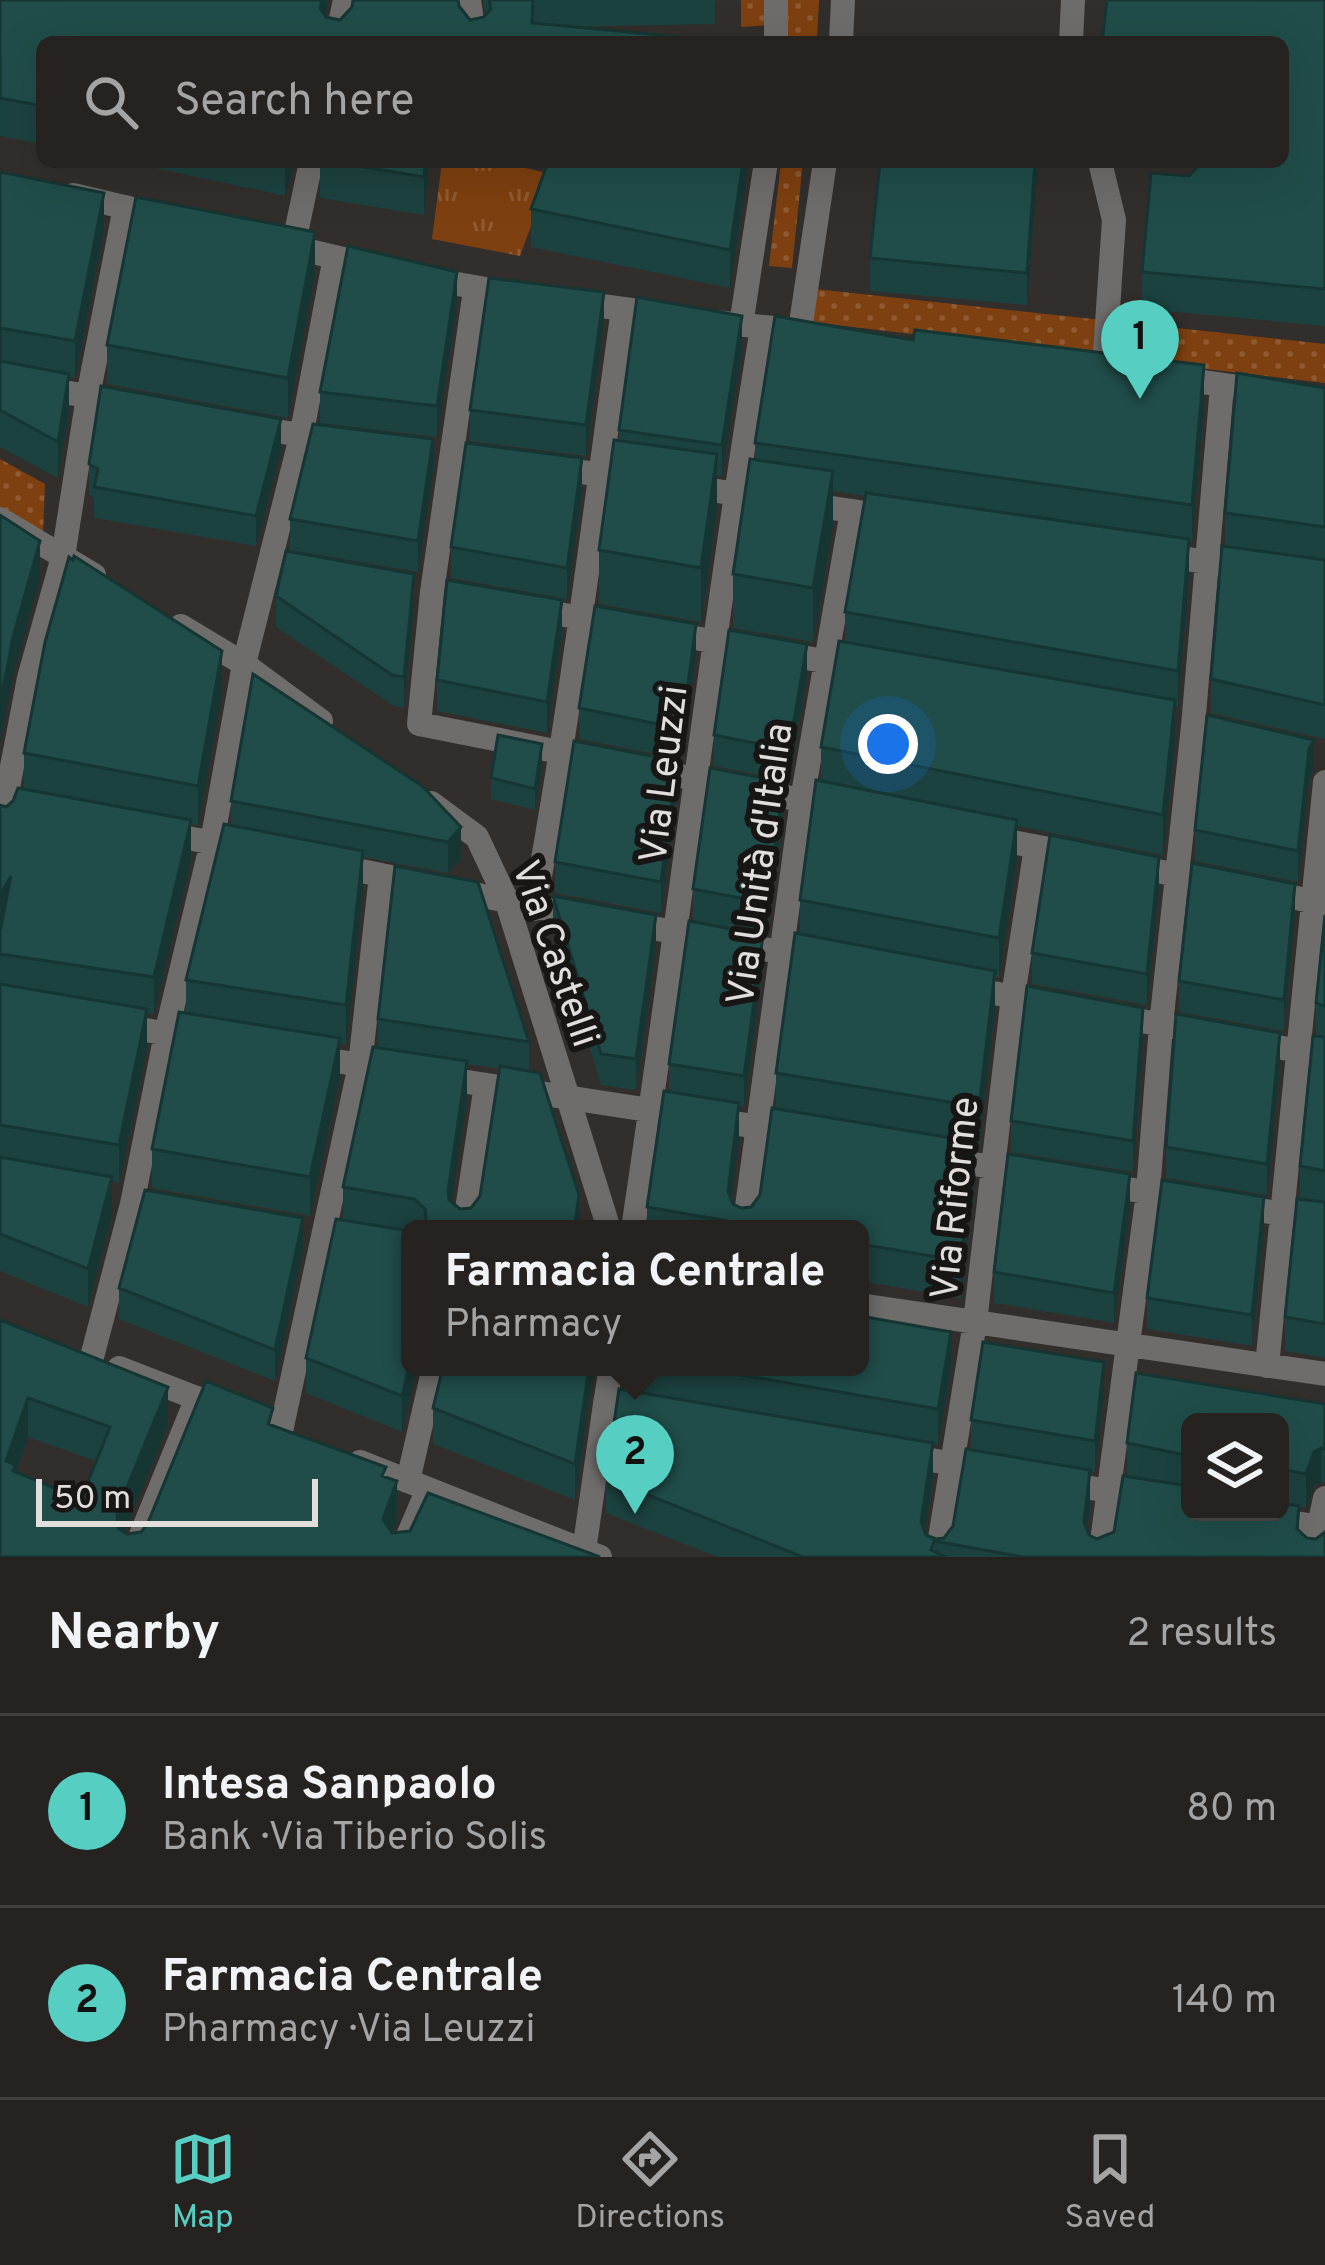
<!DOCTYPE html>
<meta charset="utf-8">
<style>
:root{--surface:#262220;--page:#322f2d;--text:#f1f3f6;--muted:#a4a4a5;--line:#423f3e;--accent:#56cec2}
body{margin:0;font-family:Overpass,sans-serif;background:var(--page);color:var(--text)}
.controls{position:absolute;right:36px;bottom:36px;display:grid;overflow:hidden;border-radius:18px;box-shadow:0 12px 48px #0002}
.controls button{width:108px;height:108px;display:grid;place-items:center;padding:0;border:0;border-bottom:3px solid var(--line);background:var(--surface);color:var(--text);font:60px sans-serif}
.scale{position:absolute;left:36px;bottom:30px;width:282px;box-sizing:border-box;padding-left:12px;border:6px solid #e1dedc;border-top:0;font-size:33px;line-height:42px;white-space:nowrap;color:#e1dedc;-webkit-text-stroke:9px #181615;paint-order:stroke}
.you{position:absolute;left:888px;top:744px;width:42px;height:42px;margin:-30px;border:9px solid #fff;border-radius:50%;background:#1a73e8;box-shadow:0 0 0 18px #1a73e833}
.badge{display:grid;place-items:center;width:78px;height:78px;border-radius:50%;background:var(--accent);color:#111;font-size:39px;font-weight:700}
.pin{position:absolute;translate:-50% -99px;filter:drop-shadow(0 3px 6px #0008)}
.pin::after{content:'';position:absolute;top:63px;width:42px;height:36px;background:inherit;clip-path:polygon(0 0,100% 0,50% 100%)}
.popup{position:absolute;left:401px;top:1220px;width:468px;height:156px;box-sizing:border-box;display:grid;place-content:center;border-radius:18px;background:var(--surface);filter:drop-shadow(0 3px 9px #0005);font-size:39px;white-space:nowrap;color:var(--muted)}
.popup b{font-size:45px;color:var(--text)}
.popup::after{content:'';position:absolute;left:50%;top:100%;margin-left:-24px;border:24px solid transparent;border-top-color:var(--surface)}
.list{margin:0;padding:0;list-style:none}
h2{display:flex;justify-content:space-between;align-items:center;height:156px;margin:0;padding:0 48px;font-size:51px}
h2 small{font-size:39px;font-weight:400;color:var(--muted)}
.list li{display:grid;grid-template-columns:78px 1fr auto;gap:36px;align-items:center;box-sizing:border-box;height:192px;padding:0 48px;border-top:3px solid var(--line)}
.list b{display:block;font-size:45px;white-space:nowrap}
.list p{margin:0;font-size:39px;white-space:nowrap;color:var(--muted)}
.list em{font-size:39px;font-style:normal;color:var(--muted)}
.icon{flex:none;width:66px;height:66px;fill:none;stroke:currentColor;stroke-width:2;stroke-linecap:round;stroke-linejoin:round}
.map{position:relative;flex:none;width:1325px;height:1557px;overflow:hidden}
.search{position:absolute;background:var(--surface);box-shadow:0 12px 48px #0002;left:36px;right:36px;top:36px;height:132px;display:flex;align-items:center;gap:30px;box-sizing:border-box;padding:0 42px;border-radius:18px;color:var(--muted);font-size:45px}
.sheet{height:540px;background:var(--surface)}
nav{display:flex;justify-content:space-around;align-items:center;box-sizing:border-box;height:168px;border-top:3px solid var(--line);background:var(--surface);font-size:33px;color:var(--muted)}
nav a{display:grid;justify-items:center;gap:6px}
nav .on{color:var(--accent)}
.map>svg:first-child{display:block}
</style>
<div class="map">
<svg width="1325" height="1557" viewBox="0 0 1325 1557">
<defs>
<pattern id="grass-dots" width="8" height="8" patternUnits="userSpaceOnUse" patternTransform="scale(3)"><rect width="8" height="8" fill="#7e4010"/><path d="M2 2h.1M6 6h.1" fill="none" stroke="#905b32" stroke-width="1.8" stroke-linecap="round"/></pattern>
<pattern id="park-tufts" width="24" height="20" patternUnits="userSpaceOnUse" patternTransform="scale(3)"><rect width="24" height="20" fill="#7e4010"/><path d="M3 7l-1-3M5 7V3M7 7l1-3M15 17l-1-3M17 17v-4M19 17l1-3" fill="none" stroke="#905b32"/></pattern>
</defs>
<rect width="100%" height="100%" fill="#322e2b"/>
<path fill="url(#grass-dots)" d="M741 0H819L817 40 785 41V24L741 27Z
M781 162H803L792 268 769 266Z
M815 289 1325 344V383L811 322Z
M0 459 45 484 43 534 0 509Z"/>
<path fill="url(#park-tufts)" d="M442 162H502L550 174 520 256 432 239Z"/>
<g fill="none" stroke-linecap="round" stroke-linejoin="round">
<path stroke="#6f6d6c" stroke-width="24" d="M469 0 475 42
M336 42 345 0
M776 42V0
M841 42 843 0
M1071 42 1073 0
M1100 162 1114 220 1104 368
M293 247 311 162
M475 290 432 592 419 724 605 761
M741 325 766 162
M800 330 825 162
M0 381 128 403
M250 427 340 441
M553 468 638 480
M690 487 893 517
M1159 555 1249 568
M531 609 621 625
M667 633 863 668
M645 769 846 809
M0 829 29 678 63 557 88 396 125 207
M161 833 251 850
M986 837 1075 854
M332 865 586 917
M1127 865 1223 884
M1263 891 1325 904
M534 909C571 710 595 509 623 309
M626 923 822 960
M962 987 1057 1005
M1115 1016 1205 1033
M115 1025 205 1040
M1251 1042 1325 1056
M310 1057 400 1071
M435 1077 798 1133
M944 1159 1034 1174
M1098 1184 1188 1199
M1234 1206 1325 1221
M464 1229 486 1085
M633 1229C678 929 713 627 762 328
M744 1229 802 800 852 511
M860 1305 1325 1374
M92 1357 132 1204 166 1034 212 842 244 664 301 437 335 257
M1267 1366 1325 782
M281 1431 360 1065 381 875
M408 1481 434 1367
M584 1551 605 1404
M132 1557 197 1398
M399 1557 428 1489
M937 1557 975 1322 1013 996 1036 847
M1100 1557 1148 1192 1161 1025 1193 726 1222 386
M1312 1557 1325 1498"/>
<path stroke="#6f6d6c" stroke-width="24" d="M73 195 162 216
M284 245 372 266
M424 278 519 295
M572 302 668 315
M714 322 805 331
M1173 378 1325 399
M0 519 94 575
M181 626 244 664 321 721
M431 803 477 837 506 899 609 1229
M611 1367 605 1404 650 1412
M119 1368 227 1410
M903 1455 993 1471
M360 1462 600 1557
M1062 1483 1190 1505
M1231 1512 1325 1528"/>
</g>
<path fill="#1c423f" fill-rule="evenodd" d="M0 0H328L326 16 340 20 459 6 470 20 485 16 483 0H715V24L566 27 702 42H42V144L0 136Z
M1325 0V326L1142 309V272L1189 176 1283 162Z
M127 162H295L285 196Z
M320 162H429L424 215 320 198Z
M546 162H749L730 288 531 247V209L548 162Z
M1038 162 1027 305 870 291V258Z
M0 172 104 230 75 378 69 377V411L58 478 0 447Z
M315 272 288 418 107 384V345Z
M457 303 437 437 320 423V392Z
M604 323 586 456 470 441V410Z
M742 347 722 476 717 475V508L701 622 599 604V550L619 440V430Z
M1325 388V739L1211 713V679L1225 546V513Z
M1204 402 1192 542H1189V575L1178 707 1175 706V740L1163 855 1017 826V860L999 977H995V1010L979 1146H975V1179L961 1298 860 1281V1229H647V1207L669 1092V1064L763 966 744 1107 739 1106V1140L731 1200 733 1204 741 1208 751 1207 760 1195 776 1109V1073L800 934V900L821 781V747L845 642V612L865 496 833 491V525L813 642 733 628V574L755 460V443Z
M281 450 256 546 94 518V498L89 495V464Z
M433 470 418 572 290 550V519Z
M582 489 567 599 451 578V547Z
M276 596 414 605 404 708 392 705 276 627Z
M562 631 547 733 437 711V680Z
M696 655 682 759 579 739V708Z
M807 675 789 781 714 766V735Z
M222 691 198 826 191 824V858L154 1014 147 1013V1047L119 1183 112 1181V1215L88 1307 0 1271V805L6 807 24 789V753Z
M542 765 535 810 491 799V778Z
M1314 770 1309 780 1298 882 1195 861V830Z
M422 786 461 858 448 873 363 857V890L346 1045 340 1044V1077L310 1216 152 1188V1149L186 1013V980L231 826V801Z
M677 792 661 913 555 893V862Z
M784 813 767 934 693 920V889Z
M1159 888 1147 1005 1032 984V953Z
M553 896 656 946 636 1090 601 1085 553 927Z
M1295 915 1284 1031 1179 1012V981Z
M1325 915V1358L1285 1351V1317L1300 1199V1166L1316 1036V1003Z
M378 1019 529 1042V1071L579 1229H410V1367L402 1432 306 1393V1358L343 1220V1187L378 1047ZM467 1064 500 1069 480 1196 471 1208 460 1209 451 1202 467 1097Z
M1143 1038 1133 1172 1011 1152V1121Z
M1280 1064 1267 1195 1166 1178V1147Z
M1130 1205 1114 1323 994 1303V1272Z
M1264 1228 1252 1346 1147 1329V1298Z
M303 1249 275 1381 119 1319V1288Z
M860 1316 951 1332V1367L938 1445 933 1444V1477L925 1531 926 1535 936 1539 944 1538 953 1526 966 1449 971 1450V1420L983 1342 1104 1362V1393L1095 1472 1090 1471V1505L1087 1530 1089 1535 1097 1539 1114 1532 1123 1476 1127 1477V1443L1136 1373 1325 1404V1483L1321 1482 1314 1486 1306 1508 1299 1507V1531L1307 1538 1316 1539 1325 1532V1557H717L606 1513V1478L619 1389 624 1390V1367H860ZM1190 1422H1280V1512H1190Z
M0 1320 168 1425 124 1532 127 1534 141 1532 273 1425 386 1477 397 1520 392 1533 600 1557H0ZM28 1437 96 1461 81 1499 16 1472Z
M443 1367H594L575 1500 433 1444V1408Z"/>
<path fill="#163633" d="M322 0H328L321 42 320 8Z
M285 162H295L285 196Z
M425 162H429L424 215V177Z
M743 162H749L730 288V250Z
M1035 162H1038L1027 305V273Z
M104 193V230L75 378V341Z
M315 232V272L288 418V378Z
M457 272V303L437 437V406Z
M604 292V323L586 456V425Z
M742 316V347L722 476V445Z
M0 328H2V365H0Z
M1204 365V402L1192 542V505Z
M69 374V411L58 478V442Z
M281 419V450L256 546V516Z
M433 439V470L418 572V541Z
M717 454V508L701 622V568Z
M582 458V489L567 599V568Z
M833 471V525L813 642V588Z
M1189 539V575L1178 707V671Z
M40 541V578L13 675 0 742V704L13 637Z
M414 574V605L404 708V677Z
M562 600V631L547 733V702Z
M696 624V655L682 759V729Z
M807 644V675L789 781V750Z
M222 651V691L198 826V786Z
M1175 700V740L1163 855V815Z
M1314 740V770L1309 780 1298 882V851L1309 749Z
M542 744V765L535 810V789Z
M677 761V792L661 913V882Z
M784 782V813L767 934V903Z
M191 820V858L154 1014V977Z
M1017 820V860L999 977V938Z
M461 827V858L448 873V842Z
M363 851V890L346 1045V1005Z
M1159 857V888L1147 1005V974Z
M11 876 0 932V895Z
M1295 884V915L1284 1031V1000Z
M656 915V946L636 1090V1059Z
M763 935V966L744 1107V1076Z
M995 971V1010L979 1146V1107Z
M1143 1008V1038L1133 1172V1141Z
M147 1009V1047L119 1183V1145Z
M1280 1033V1064L1267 1195V1164Z
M340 1038V1077L310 1216V1177Z
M467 1061V1097L448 1227V1191Z
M739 1103V1140L729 1221 728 1191Z
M975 1142V1179L961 1298V1261Z
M1130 1174V1205L1114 1323V1293Z
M112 1177V1215L88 1307V1269Z
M579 1195V1229H574Z
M1264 1197V1228L1252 1346V1315Z
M303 1218V1249L275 1381V1350Z
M951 1332V1367L938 1445V1409Z
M1104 1362V1393L1095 1472V1441Z
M410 1363V1367H417L402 1432V1396Z
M589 1367H594L575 1500V1464Z
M168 1387V1425L117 1551V1512Z
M28 1398V1437L16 1472V1503L6 1461Z
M933 1443V1477L921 1556V1521Z
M1321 1448V1482L1314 1486 1306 1508V1474L1314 1452Z
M1090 1470V1505L1084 1556V1522Z
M397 1481V1520L383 1557V1519Z"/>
<path fill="#204d49" stroke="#163633" stroke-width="3" fill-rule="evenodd" d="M0 0H322L320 8 326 17 340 20 352 7 353 0H458L459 6 470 20 484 17 491 9 489 0H533L532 23 702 39 701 42H42V106L0 98Z
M1107 0H1325V289L1142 272 1151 173 1189 176 1202 162H1283V42H1102Z
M334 162H425L424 177Z
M548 162H743L730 250 531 209Z
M880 162H1035L1027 273 870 258Z
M0 172 104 193 75 341 0 328Z
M136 197 315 232 288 378 107 345Z
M348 246 457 272 437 406 320 392Z
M489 278 604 292 586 425 470 410Z
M637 297 742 316 722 445 619 430Z
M775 316 913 340 915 330 1204 365 1192 505 755 443Z
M0 361 69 374 58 442 0 410Z
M1237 373 1325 388V527L1225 513Z
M101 386 281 419 256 516 94 487 98 469 89 464Z
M313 424 433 439 418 541 290 519Z
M614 440 717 454 701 568 599 550Z
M466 443 582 458 567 568 451 547Z
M750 459 833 471 813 588 733 574Z
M866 493 1189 539 1178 671 845 612Z
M0 515 40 541 13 637 0 704Z
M1222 546 1325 560V705L1211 679Z
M286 551 414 574 404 677 392 675 276 596Z
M74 556 222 651 198 786 24 753 45 642 69 557 73 560Z
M447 580 562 600 547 702 437 680Z
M595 606 696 624 682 729 579 708Z
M729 630 807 644 789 750 714 735Z
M839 641 1175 700 1163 815 821 747Z
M253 674 422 786 461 827 448 842 231 801Z
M1207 715 1314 740 1309 749 1298 851 1195 830Z
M498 735 542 744 535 789 491 778Z
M574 741 677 761 661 882 555 862Z
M710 768 784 782 767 903 693 889Z
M816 780 1017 820 999 938 800 900Z
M18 788 191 820 154 977 0 954V932L11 876 0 895V805L6 807 13 801Z
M224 824 363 851 346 1005 186 980Z
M1050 835 1159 857 1147 974 1032 953Z
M1192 863 1295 884 1284 1000 1179 981Z
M395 866 478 882 529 1042 378 1019Z
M553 896 656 915 636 1059 601 1054Z
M1325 915V1006L1316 1003Z
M689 921 763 935 744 1076 669 1064Z
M795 933 995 971 979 1107 776 1073Z
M0 984 147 1009 119 1145 0 1125Z
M1027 986 1143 1008 1133 1141 1011 1121Z
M179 1012 340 1038 310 1177 152 1149Z
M1176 1014 1280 1033 1267 1164 1166 1147Z
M1313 1036 1325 1037V1171L1300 1166Z
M373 1047 467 1061 448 1191 449 1200 460 1209 471 1208 480 1196 500 1066 540 1073 579 1195 574 1229H418L426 1219 425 1209 414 1199 343 1187Z
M664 1091 739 1103 728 1191 733 1204 741 1208 751 1207 760 1195 772 1108 975 1142 961 1261 860 1244V1229H774L647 1207Z
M1008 1154 1130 1174 1114 1293 994 1272Z
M0 1157 112 1177 88 1269 0 1234Z
M1162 1180 1264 1197 1252 1315 1147 1298Z
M145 1190 303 1218 275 1350 119 1288Z
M1297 1199 1325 1202V1324L1285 1317Z
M336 1219 410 1231V1363L402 1396 306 1358Z
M860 1316 951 1332 938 1409 695 1367H860Z
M0 1320 168 1387 117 1512 118 1528 127 1534 141 1532 147 1525 206 1381 273 1408 268 1424 386 1467 382 1476 397 1481 383 1519 392 1533 410 1531 428 1493 600 1557H0ZM28 1398 110 1427 81 1499 13 1471 16 1465 6 1461Z
M983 1342 1104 1362 1095 1441 971 1420Z
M443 1367H589L575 1464 433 1408Z
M1136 1373 1325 1404V1449L1321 1448 1314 1452 1306 1474 1280 1469V1422H1190V1456L1127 1443Z
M619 1389 933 1443 921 1521 926 1535 936 1539 944 1538 953 1526 966 1449 1090 1470 1084 1522 1089 1535 1097 1539 1114 1532 1123 1476 1190 1486V1512H1280V1503L1299 1506 1297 1529 1307 1538 1316 1539 1325 1532V1557H1023L934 1541 931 1550 946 1557H803L606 1478Z"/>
<g text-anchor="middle" stroke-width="12" stroke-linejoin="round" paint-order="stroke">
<g font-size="39" fill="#e1dedc" stroke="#181615">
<text transform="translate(662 774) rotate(-83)" y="14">Via Leuzzi</text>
<text transform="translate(758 864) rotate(-82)" y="14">Via Unità d'Italia</text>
<text transform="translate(557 953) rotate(71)" y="14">Via Castelli</text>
<text transform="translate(953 1198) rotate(-84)" y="14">Via Riforme</text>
</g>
</g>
</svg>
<div class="controls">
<button><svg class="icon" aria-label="layers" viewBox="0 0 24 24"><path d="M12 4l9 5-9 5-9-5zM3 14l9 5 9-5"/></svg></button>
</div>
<div class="scale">50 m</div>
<div class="you"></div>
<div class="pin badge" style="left:1140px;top:399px">1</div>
<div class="pin badge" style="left:635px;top:1514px">2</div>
<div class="popup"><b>Farmacia Centrale</b>Pharmacy</div>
<div class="search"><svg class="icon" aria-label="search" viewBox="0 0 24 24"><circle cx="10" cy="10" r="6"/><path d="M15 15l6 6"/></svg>Search here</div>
</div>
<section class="sheet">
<h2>Nearby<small>2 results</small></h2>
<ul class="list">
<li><span class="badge">1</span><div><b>Intesa Sanpaolo</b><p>Bank · Via Tiberio Solis</p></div><em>80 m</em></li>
<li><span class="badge">2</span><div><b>Farmacia Centrale</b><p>Pharmacy · Via Leuzzi</p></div><em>140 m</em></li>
</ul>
</section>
<nav>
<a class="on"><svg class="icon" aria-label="map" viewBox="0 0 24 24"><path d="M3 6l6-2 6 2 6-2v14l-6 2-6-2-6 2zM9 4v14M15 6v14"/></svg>Map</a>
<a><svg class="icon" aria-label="directions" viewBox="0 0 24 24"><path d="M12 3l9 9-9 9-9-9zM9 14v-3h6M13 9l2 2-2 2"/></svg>Directions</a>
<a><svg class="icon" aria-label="saved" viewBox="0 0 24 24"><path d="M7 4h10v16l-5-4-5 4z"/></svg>Saved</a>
</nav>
